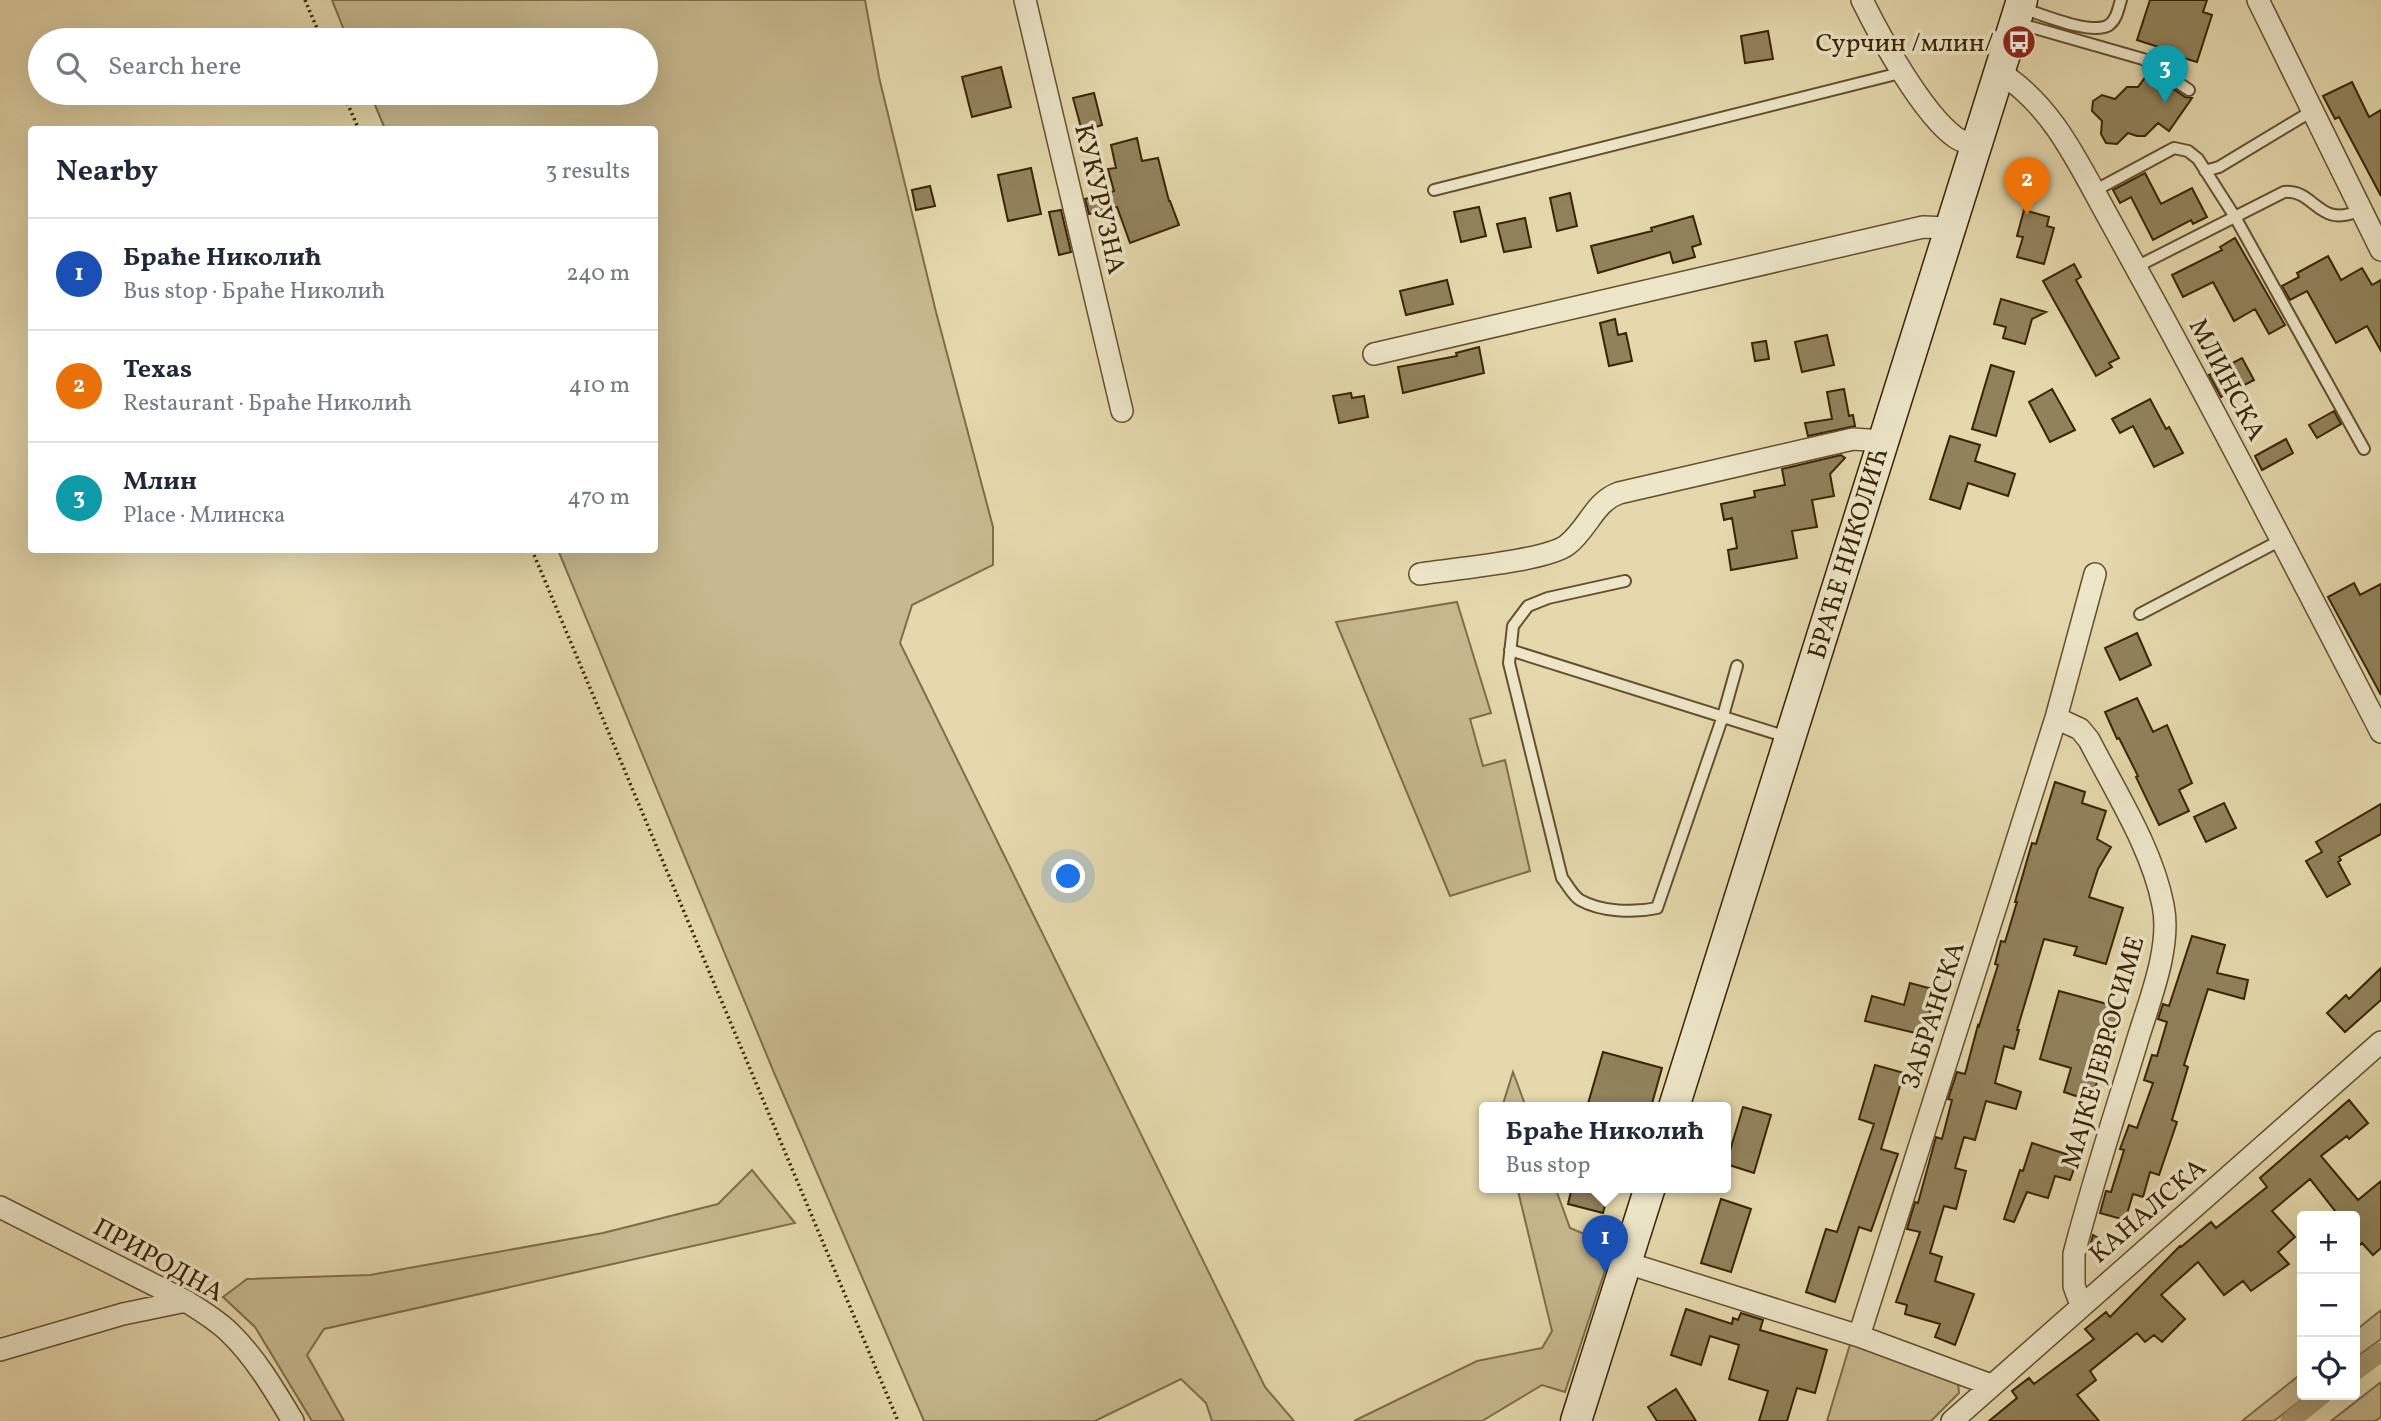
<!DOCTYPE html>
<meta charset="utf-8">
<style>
:root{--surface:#fff;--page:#f2f2f3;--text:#1f2937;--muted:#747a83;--line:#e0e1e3;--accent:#8f2418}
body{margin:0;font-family:Vollkorn,serif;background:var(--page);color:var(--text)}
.controls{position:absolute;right:21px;bottom:21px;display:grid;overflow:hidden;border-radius:7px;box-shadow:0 7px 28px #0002}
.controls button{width:63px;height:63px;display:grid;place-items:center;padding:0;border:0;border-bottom:2px solid var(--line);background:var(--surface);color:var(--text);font:35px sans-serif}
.you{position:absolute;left:1069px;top:877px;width:24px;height:24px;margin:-18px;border:5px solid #fff;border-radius:50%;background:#1a73e8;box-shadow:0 0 0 10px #1a73e833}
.badge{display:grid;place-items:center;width:46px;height:46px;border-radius:50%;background:var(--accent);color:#fff;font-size:23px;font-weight:700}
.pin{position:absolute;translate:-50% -58px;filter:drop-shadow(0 2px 4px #0008)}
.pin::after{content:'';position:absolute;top:37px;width:24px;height:21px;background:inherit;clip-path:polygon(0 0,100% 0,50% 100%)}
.popup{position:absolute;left:1479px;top:1102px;width:252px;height:91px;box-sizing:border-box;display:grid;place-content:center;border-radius:7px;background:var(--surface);filter:drop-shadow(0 2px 5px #0005);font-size:23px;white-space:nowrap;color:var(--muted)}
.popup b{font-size:26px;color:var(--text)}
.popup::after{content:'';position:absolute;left:50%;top:100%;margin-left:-14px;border:14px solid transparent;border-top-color:var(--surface)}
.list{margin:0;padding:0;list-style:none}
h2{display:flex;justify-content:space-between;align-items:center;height:91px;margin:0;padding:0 28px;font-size:30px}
h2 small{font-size:23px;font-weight:400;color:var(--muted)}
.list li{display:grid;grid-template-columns:46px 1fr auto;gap:21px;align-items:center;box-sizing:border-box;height:112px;padding:0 28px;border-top:2px solid var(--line)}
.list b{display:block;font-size:26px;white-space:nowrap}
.list p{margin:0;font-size:23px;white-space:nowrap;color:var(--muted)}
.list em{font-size:23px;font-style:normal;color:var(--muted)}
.icon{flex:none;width:38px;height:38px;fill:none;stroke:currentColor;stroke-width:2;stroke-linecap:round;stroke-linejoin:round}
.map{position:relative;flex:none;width:2381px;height:1421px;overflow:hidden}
.search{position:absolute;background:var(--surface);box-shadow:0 7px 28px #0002;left:28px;top:28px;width:630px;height:77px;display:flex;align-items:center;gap:18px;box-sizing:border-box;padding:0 24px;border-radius:38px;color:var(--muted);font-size:26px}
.panel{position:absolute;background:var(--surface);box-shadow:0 7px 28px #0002;left:28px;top:126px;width:630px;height:427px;border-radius:7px}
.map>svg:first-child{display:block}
</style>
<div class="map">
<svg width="2381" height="1421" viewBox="0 0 2381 1421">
<rect width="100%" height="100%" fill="#e4d8ac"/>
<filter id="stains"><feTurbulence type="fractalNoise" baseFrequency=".00286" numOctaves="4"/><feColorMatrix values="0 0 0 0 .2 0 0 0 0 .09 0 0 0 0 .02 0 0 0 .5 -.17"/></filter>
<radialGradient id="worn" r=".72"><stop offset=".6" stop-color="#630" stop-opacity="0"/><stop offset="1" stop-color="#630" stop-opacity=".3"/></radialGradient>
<path fill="#c7b98f" stroke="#806e49" stroke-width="2" d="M332 0H865L879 77 936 312 993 527V565L912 605 900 643 1265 1387 1294 1421H1212L1206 1403 1181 1379 1095 1421H924L775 1075 558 550H654V130L385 129 370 93H646V40H348Z
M1457 602 1491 713 1470 719 1483 766 1505 760 1530 871 1450 896 1336 622Z
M1513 1072 1526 1107H1502Z
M752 1170 795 1223 324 1329 307 1355 344 1421H312L255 1327 223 1297 247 1279 370 1275 603 1233 718 1204Z
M1517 1187H1555L1570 1228 1613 1246 1565 1392 1542 1385 1482 1421H1354L1477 1361 1542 1348 1552 1331Z
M2381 1310V1339L2355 1358V1331Z
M1851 1341 1958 1383 1959 1393 1931 1421H1827Z
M2302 1373V1395H2308L2274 1421H2242Z
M2381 1382V1417L2375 1421H2331Z"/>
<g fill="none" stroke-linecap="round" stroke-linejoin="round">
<path stroke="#aa9b73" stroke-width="19" d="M2355 1371 2381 1352
M2290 1421 2322 1395"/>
</g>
<path fill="#91825b" stroke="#382403" stroke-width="2" d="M2150 0H2207L2203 12 2212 15 2197 62 2163 52 2165 49 2137 40Z
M1768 31 1773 59 1745 63 1741 36Z
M1001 67 1011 107 972 117 962 77Z
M2149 72 2185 97 2192 98 2169 131 2158 123 2145 136H2137L2128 133 2117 144 2106 143 2101 134 2102 121 2092 111 2093 101 2102 95 2115 99 2127 87H2138Z
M2352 82 2369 117 2381 110V196L2339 117 2335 119 2323 96Z
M1094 93 1102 125 1082 131 1073 98Z
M1137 138 1142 161 1158 158 1169 201H1170L1179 225 1130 243 1117 207 1089 214 1085 199 1114 191 1108 169 1116 168 1111 145Z
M1031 168 1041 214 1008 221 998 175Z
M2145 173 2161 204 2192 188 2207 217 2193 224 2191 220 2153 240 2131 197 2120 203 2113 190Z
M930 186 935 206 916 210 912 190Z
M1570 193 1577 226 1557 231 1550 198Z
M1479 207 1486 236 1461 242 1454 212Z
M1061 210 1071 252 1059 255 1049 212Z
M2024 210 2049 217 2047 226 2054 228 2044 264 2017 257 2023 237 2017 236Z
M1693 216 1701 244 1692 247 1695 257 1673 263 1670 252 1598 273 1591 246 1652 231 1651 228Z
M1525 218 1531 247 1504 252 1497 224Z
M2235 238 2285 325 2269 334 2255 309 2234 321 2213 282 2183 297 2172 275 2222 250 2220 247Z
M2328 256 2341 280 2362 268 2372 285 2381 280V351L2367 326 2336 343 2307 291 2290 300 2282 286 2299 277 2297 273Z
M2074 264 2081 277 2076 280 2119 358 2109 363 2112 367 2096 376 2043 281Z
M1447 280 1453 304 1406 315 1400 291Z
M2001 299 2046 312 2032 319 2025 344 2003 338 2006 327 1994 324Z
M1615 319 1618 335 1626 333 1632 361 1609 366 1600 323Z
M1827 335 1834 365 1802 372 1795 342Z
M1766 341 1769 359 1755 361 1752 343Z
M1479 347 1484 373 1403 393 1398 367 1457 356 1456 353Z
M2242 358 2254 380 2221 397 2209 375Z
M1991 365 2014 372 1996 436 1972 429Z
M1844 389 1849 416 1853 415 1855 426 1808 436 1805 423 1832 419 1827 392Z
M2052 389 2075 430 2050 442 2029 402Z
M1351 393 1352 398 1364 396 1368 417 1339 423 1333 396Z
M2150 399 2166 429 2169 427 2183 453 2154 467 2133 426 2120 433 2112 419Z
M2334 411 2341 424 2317 438 2309 425Z
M1950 436 1980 445 1975 461 2015 474 2008 496 1968 483 1960 509 1930 499Z
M2286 439 2293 453 2262 470 2255 456Z
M1841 455 1845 458 1830 474 1834 496 1812 500 1817 527 1792 531 1797 558 1731 570 1728 550 1737 548 1732 518 1724 520 1721 504 1755 497 1754 491 1785 485 1782 469Z
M2354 583 2360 595 2381 584V695L2328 597Z
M2137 633 2151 665 2120 680 2105 648Z
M2137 698 2153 732 2167 725 2192 783 2179 790 2189 811 2159 825 2136 777 2138 776 2119 738 2117 739 2105 712Z
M2055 782 2085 792 2082 803 2106 811 2097 839 2111 847 2098 869 2089 897 2123 908 2106 964 2074 955 2077 947 2044 939 2017 1030H2019L2014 1049 2004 1046 1995 1083 2021 1092 2016 1109 1986 1101 1975 1140 1964 1137 1955 1168 1966 1171 1956 1209 1944 1206 1930 1253 1942 1257 1935 1281 1974 1294 1955 1345 1935 1337 1940 1324 1905 1314 1907 1305 1896 1302 1920 1232 1907 1229 1915 1202 1918 1203 1936 1137 1942 1139 1952 1100 1948 1099 1957 1072 1965 1074 1978 1025 1979 1026 1998 965 1995 964 2001 941 2005 942 2017 902H2015L2032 843 2036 844Z
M2224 803 2236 828 2206 842 2194 817Z
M2381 804V834L2339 857 2341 860 2338 862 2350 884 2327 897 2306 861 2322 852 2316 842Z
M2192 936 2225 945 2217 973 2248 980 2244 999 2208 989 2184 1065 2188 1067 2172 1120 2177 1122 2159 1175 2150 1172 2143 1197 2133 1194 2125 1220 2100 1213 2106 1191 2111 1192 2124 1150 2120 1149 2129 1125 2137 1128 2153 1083 2144 1080 2152 1055 2157 1056 2167 1022 2158 1019 2163 1004 2169 1006Z
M2381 968V1000L2345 1032 2327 1013 2346 995 2349 999Z
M1910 983 1936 990 1924 1035 1865 1021 1872 996 1904 1005Z
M2059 991 2122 1008 2106 1060 2103 1063 2091 1101 2064 1092 2071 1068 2040 1059Z
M1603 1052 1662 1068 1651 1107H1587Z
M1875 1065 1904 1073 1881 1149 1898 1154 1871 1231 1859 1227 1835 1302 1806 1292 1826 1229 1837 1232 1874 1124 1859 1119Z
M2349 1100 2368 1123 2349 1139 2347 1136 2321 1156 2358 1200 2381 1181V1248L2373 1255 2362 1243 2355 1249V1216H2339L2310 1179 2272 1211 2295 1237 2278 1252 2289 1264 2251 1291 2243 1281 2224 1295 2198 1262 2161 1295 2185 1319 2162 1342 2154 1335 2145 1342 2137 1333 2090 1371 2096 1380 2077 1395 2099 1421H1989L2017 1398 2012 1391 2029 1378 2034 1384 2094 1339 2085 1329 2106 1312 2110 1317 2180 1246 2181 1247 2211 1222 2216 1228 2267 1187 2260 1178Z
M1743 1107 1771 1115 1754 1173 1726 1164Z
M2032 1143 2078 1158 2070 1180 2055 1176 2048 1198 2027 1192 2014 1222 2004 1219 2020 1170 2023 1171Z
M1572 1187H1610L1603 1213 1568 1204Z
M1721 1199 1751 1209 1731 1272 1701 1263Z
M2093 1235 2102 1240 2095 1253 2089 1250Z
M1686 1309 1732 1324 1733 1318 1738 1320 1741 1313 1763 1320 1760 1330 1827 1350 1815 1393 1797 1388 1787 1421H1759L1768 1391 1729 1379 1739 1345 1710 1336 1701 1365 1671 1355Z
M1676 1389 1696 1421H1657L1648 1407Z"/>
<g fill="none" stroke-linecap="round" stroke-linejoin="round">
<g stroke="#63512d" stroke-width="14">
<path id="lane" d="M2022 8C2041 14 2092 36 2109 25 2117 19 2118 9 2121 0
M2017 23 2143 59 2189 90
M2205 171 2219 167 2312 111
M1434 190 1904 72
M2094 191 2174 148 2188 151 2198 159 2235 217 2364 449
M2136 267 2284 192C2316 189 2318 230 2360 210
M1625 581 1548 598 1528 606 1513 626 1509 663 1562 878C1567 884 1573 896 1580 900 1601 912 1634 913 1657 908L1723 716 1737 666
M2140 614 2281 540
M1510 650 1787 737"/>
</g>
<g stroke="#63512d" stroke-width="24">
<path id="street" d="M1025 0 1122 411
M1862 0C1880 37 1923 114 1955 137 1960 141 1968 143 1975 146
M2258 0 2381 250
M1999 72C2048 102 2074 154 2101 204 2120 238 2138 272 2157 306 2234 447 2307 589 2381 732
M1374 354 1923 227 1949 228
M1420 574C1451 569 1546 561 1567 545 1588 529 1594 502 1619 493L1853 439 1883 441
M2056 718 2080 729 2089 740C2115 791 2152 848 2163 905 2172 948 2148 1004 2136 1045 2115 1114 2092 1184 2074 1254V1286L2081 1305
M0 1207 186 1301C201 1311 217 1320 230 1333 255 1357 275 1391 293 1421
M1627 1263 1859 1336 1991 1385
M1859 1336 2056 718 2095 574
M0 1350 123 1314 186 1301
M1952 1421 2381 1042"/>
</g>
<g stroke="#382403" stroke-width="33">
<path id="secondary" d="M1674 1107 2022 0
M1576 1421 1650 1187"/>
</g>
<path stroke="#382403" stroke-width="3.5" stroke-dasharray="2 3.5" stroke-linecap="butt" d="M305 0 322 40
M343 93 359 130
M532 550 898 1421"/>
<use href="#lane" stroke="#ede6c9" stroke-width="10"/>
<use href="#street" stroke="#ede6c9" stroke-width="21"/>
<use href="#secondary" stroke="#ede6c9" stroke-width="30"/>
</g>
<defs>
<g id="bus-disc" transform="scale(1.75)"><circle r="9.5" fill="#8f2418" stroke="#ede6c9"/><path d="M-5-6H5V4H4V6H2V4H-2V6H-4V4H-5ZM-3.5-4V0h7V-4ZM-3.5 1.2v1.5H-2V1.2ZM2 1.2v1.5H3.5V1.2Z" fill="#fff"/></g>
</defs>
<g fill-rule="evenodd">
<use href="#bus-disc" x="2019" y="42"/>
</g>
<g text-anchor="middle" stroke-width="7" stroke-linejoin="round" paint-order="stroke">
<g font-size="26" fill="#382403" stroke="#ede6c9" text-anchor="end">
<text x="1994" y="51">Сурчин /млин/</text>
</g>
<g font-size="26" fill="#382403" stroke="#ede6c9">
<text transform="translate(1101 199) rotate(77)" y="9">КУКУРУЗНА</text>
<text transform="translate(2228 379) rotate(62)" y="9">МЛИНСКА</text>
<text transform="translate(1847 553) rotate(-73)" y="9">БРАЋЕ НИКОЛИЋ</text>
<text transform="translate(1932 1015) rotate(-72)" y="9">ЗАБРАНСКА</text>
<text transform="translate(2102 1052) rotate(-74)" y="9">МАЈКЕ ЈЕВРОСИМЕ</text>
<text transform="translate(2147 1210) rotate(-41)" y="9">КАНАЛСКА</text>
<text transform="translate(159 1259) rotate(29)" y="9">ПРИРОДНА</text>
</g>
</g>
<rect width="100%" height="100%" filter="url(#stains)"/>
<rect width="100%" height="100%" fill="url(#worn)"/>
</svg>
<div class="controls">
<button>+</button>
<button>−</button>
<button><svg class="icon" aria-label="locate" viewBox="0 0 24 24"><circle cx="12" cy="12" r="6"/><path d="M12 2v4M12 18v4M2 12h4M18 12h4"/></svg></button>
</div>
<div class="you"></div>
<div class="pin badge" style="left:1605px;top:1273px;background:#1a4fb4">1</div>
<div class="popup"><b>Браће Николић</b>Bus stop</div>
<div class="pin badge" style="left:2027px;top:215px;background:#e8710a">2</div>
<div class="pin badge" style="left:2165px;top:103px;background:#0f9aa8">3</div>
<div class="search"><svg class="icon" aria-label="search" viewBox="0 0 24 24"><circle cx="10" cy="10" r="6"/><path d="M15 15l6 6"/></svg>Search here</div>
<section class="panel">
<h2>Nearby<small>3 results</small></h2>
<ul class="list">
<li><span class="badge" style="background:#1a4fb4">1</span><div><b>Браће Николић</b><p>Bus stop · Браће Николић</p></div><em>240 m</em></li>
<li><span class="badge" style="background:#e8710a">2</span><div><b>Texas</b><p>Restaurant · Браће Николић</p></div><em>410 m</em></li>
<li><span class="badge" style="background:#0f9aa8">3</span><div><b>Млин</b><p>Place · Млинска</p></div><em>470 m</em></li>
</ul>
</section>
</div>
